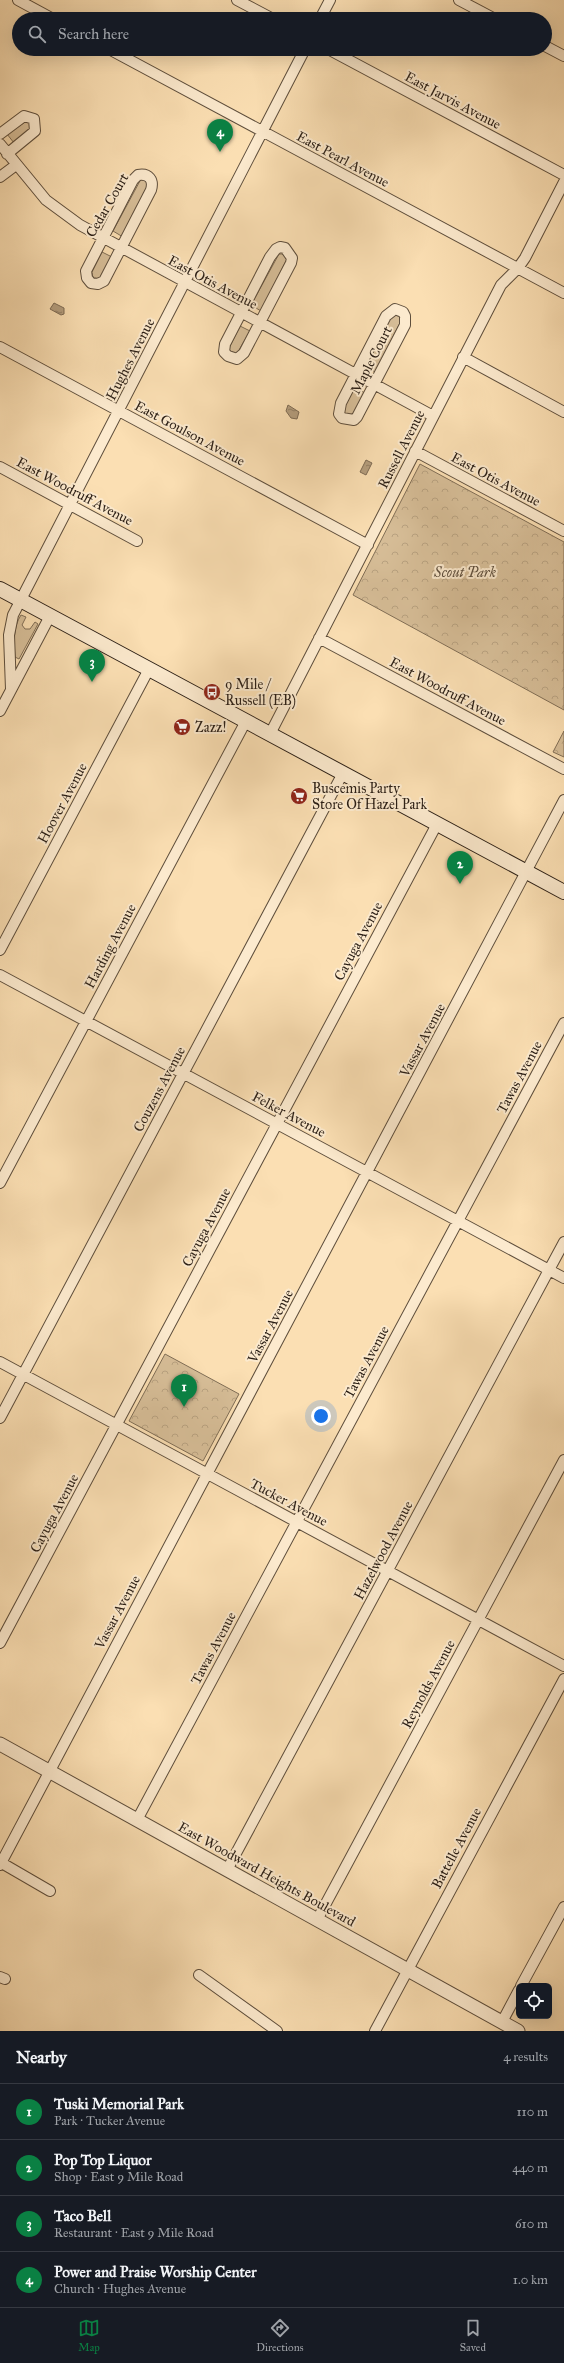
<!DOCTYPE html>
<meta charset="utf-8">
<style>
:root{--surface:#171b24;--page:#20242c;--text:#f1f3f6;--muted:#9ea1a6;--line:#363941;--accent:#0b8043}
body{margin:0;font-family:"IM FELL Great Primer",serif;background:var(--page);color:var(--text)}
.controls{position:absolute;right:12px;bottom:12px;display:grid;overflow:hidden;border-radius:6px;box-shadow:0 4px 16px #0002}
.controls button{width:36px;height:36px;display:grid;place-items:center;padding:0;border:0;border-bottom:1px solid var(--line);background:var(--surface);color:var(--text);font:20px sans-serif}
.you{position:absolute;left:321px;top:1416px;width:14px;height:14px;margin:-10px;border:3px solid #fff;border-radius:50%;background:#1a73e8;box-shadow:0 0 0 6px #1a73e833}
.badge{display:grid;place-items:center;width:26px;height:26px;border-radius:50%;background:var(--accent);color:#fff;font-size:13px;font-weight:700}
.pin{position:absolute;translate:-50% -33px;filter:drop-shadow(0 1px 2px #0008)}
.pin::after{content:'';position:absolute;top:21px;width:14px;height:12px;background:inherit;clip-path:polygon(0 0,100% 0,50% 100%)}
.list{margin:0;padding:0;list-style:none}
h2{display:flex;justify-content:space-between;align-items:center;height:52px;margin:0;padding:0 16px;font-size:17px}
h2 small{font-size:13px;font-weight:400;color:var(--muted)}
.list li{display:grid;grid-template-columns:26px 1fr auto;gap:12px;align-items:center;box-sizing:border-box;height:56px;padding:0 16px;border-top:1px solid var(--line)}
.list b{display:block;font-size:15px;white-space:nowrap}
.list p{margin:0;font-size:13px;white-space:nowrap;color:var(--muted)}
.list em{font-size:13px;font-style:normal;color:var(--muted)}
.icon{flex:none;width:22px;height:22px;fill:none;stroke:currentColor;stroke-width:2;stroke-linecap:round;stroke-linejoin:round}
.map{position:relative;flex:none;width:564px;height:2031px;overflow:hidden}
.search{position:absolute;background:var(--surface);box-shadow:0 4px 16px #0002;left:12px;right:12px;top:12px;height:44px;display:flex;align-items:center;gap:10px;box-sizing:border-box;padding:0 14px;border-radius:22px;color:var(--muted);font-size:15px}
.sheet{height:276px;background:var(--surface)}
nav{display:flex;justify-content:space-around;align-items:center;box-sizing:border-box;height:56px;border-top:1px solid var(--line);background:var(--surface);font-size:11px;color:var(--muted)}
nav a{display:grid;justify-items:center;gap:2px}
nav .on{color:var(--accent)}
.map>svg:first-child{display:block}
</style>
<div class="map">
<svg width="564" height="2031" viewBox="0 0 564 2031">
<defs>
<pattern id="forest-crowns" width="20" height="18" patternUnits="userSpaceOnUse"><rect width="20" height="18" fill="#d7be98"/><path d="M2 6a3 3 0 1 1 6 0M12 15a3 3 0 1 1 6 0" fill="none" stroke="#b9a382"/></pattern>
<pattern id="water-ripples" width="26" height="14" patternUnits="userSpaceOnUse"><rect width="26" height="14" fill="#b49d7d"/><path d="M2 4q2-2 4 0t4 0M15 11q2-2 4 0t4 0" fill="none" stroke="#937f65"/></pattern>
</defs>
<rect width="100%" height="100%" fill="#fbdfb3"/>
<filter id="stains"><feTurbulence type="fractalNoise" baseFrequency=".005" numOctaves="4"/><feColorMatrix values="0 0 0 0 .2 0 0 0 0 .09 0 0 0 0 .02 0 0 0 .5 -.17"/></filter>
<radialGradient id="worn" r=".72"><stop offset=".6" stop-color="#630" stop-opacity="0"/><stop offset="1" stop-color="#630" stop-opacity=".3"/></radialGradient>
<path fill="#d7be98" stroke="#806e56" d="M28 120 32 127 14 143 7 134Z
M141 179 145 180 149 184 123 237 113 231Z
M102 252 112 257 100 280 93 279 92 272Z
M279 254H283L287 259 261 311 251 305Z
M395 315 400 317V323L375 372 365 366 390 318Z
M240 326 250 331 236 355 229 351V348Z
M354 387 365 393 352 415H346L343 409Z
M21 615 26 617 22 625 25 629H30L35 622 38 624 19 659 15 657C14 643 13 627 21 615Z"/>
<path fill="url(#forest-crowns)" stroke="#806e56" d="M420 464 564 542V710L353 595Z
M564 731V757L553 752Z
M165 1354 239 1394 203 1461 129 1421Z"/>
<path fill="url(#water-ripples)" stroke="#7d6a53" d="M54 303 64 308V314L61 315 50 309Z
M288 405 299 412 297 419 291 418 286 411Z
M366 460 372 463 366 475 360 472Z"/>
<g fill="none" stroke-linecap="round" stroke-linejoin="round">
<g stroke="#5e4e3c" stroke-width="12">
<path id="minor" d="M18 0 53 19
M237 0 273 19
M459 0 495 19
M320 19 330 0
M545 46 564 56
M109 49 564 293
M328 49 564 175
M0 134 24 116 34 119 35 131 7 154
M0 144 46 200 80 225 433 416
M138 175C149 173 154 180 151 190L104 281 98 284 91 283 87 278 86 271 133 180Z
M0 177 16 165
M280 247 285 248 292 258 291 263 244 353 237 359 228 356 224 352 225 344 270 257 276 249Z
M395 309 403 312 405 316V325L357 417 354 420 342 418 339 414 341 403 386 316Z
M0 347 368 545
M463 357 564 412
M415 451 564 531
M0 467 137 541
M319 638 564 769
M11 689 9 635 13 615 305 49
M0 711 50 616
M270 734 501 285 518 268 525 258 564 182
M0 950 149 669
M0 975 564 1278
M0 1183 246 721
M0 1362 564 1666
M0 1418 343 773
M0 1643 437 824
M137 1820 564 1023
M0 1862 50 1891
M0 1865 564 800
M227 1870 564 1242
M317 1920 564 1460
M199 1975 277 2031
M0 1977 5 1979
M521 1986 564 1907
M502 2022 519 1990
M375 2031 564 1679"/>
</g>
<g stroke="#5e4e3c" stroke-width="15">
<path id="tertiary" d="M0 1744 518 2031"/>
</g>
<g stroke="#2a1e15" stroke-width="16">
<path id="secondary" d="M0 589 564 892"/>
</g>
<use href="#minor" stroke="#fceace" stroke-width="10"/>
<use href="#tertiary" stroke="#fceace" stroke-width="13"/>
<use href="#secondary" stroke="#fceace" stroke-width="14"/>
</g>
<defs>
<g id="bus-disc" transform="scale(0.9)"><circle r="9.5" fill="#8f2418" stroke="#fceace"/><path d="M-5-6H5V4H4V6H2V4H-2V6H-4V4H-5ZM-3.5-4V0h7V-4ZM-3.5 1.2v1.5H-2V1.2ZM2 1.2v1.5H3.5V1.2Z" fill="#fff"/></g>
<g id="supermarket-disc" transform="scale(0.9)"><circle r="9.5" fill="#8f2418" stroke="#fceace"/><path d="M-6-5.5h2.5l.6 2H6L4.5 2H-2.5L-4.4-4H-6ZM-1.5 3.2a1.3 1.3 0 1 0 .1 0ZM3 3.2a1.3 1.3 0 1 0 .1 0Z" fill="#fff"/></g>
</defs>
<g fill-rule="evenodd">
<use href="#bus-disc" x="212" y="692"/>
<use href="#supermarket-disc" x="182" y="727"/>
<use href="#supermarket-disc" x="299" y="796"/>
</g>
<g text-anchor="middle" stroke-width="4" stroke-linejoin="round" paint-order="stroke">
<g font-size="14" fill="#2a1e15" stroke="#fceace">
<text transform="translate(453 100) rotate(28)" y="5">East Jarvis Avenue</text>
<text transform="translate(343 159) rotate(28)" y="5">East Pearl Avenue</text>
<text transform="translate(107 205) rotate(-60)" y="5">Cedar Court</text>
<text transform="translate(213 282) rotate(28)" y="5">East Otis Avenue</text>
<text transform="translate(130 359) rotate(-63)" y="5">Hughes Avenue</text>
<text transform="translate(371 360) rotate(-63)" y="5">Maple Court</text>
<text transform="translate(190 433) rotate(28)" y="5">East Goulson Avenue</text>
<text transform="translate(401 449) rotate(-63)" y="5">Russell Avenue</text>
<text transform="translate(496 479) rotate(28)" y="5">East Otis Avenue</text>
<text transform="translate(75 491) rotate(28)" y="5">East Woodruff Avenue</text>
<text transform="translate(448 691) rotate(28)" y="5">East Woodruff Avenue</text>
<text transform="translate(62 803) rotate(-62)" y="5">Hoover Avenue</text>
<text transform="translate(358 941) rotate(-62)" y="5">Cayuga Avenue</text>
<text transform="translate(110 946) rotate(-62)" y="5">Harding Avenue</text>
<text transform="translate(422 1040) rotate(-62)" y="5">Vassar Avenue</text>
<text transform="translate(519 1077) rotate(-62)" y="5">Tawas Avenue</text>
<text transform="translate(159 1089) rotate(-62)" y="5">Couzens Avenue</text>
<text transform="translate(289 1114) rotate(28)" y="5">Felker Avenue</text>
<text transform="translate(206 1227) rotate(-62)" y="5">Cayuga Avenue</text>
<text transform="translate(270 1326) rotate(-62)" y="5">Vassar Avenue</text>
<text transform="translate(366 1362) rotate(-62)" y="5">Tawas Avenue</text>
<text transform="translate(289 1502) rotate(28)" y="5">Tucker Avenue</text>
<text transform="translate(54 1513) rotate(-62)" y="5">Cayuga Avenue</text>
<text transform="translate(383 1550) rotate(-62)" y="5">Hazelwood Avenue</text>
<text transform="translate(117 1612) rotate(-62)" y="5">Vassar Avenue</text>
<text transform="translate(213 1648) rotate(-62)" y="5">Tawas Avenue</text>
<text transform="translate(428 1684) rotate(-62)" y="5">Reynolds Avenue</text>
<text transform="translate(456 1848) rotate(-62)" y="5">Battelle Avenue</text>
<text transform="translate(267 1874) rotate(29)" y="5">East Woodward Heights Boulevard</text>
</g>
<g font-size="14" font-style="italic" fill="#5e4e3c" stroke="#fceace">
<text x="465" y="577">Scout Park</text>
</g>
<g font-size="14" fill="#2a1e15" stroke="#fceace" text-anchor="start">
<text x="225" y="689">9 Mile /<tspan x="225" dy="16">Russell (EB)</tspan></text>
<text x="195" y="732">Zazz!</text>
<text x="312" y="793">Buscemis Party<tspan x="312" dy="16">Store Of Hazel Park</tspan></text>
</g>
</g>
<rect width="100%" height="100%" filter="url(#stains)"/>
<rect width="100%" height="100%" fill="url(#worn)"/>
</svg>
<div class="controls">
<button><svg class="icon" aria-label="locate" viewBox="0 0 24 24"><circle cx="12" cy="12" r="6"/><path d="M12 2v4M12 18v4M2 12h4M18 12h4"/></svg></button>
</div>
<div class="you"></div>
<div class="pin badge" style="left:184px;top:1407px">1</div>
<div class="pin badge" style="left:460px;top:884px">2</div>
<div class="pin badge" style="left:92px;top:682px">3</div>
<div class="pin badge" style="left:220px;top:152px">4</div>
<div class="search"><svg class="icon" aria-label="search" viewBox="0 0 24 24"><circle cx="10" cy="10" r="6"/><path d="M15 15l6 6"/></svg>Search here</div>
</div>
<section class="sheet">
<h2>Nearby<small>4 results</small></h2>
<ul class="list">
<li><span class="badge">1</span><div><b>Tuski Memorial Park</b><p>Park · Tucker Avenue</p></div><em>110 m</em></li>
<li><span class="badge">2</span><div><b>Pop Top Liquor</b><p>Shop · East 9 Mile Road</p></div><em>440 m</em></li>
<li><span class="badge">3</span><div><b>Taco Bell</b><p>Restaurant · East 9 Mile Road</p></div><em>610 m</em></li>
<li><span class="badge">4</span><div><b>Power and Praise Worship Center</b><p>Church · Hughes Avenue</p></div><em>1.0 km</em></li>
</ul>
</section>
<nav>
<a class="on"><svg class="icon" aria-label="map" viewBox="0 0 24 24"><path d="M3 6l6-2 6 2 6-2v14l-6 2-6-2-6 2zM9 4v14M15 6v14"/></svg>Map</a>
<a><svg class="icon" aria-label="directions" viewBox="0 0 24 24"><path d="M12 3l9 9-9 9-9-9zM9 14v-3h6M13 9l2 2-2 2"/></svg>Directions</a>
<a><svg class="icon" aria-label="saved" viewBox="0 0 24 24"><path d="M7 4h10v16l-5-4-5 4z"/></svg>Saved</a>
</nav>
